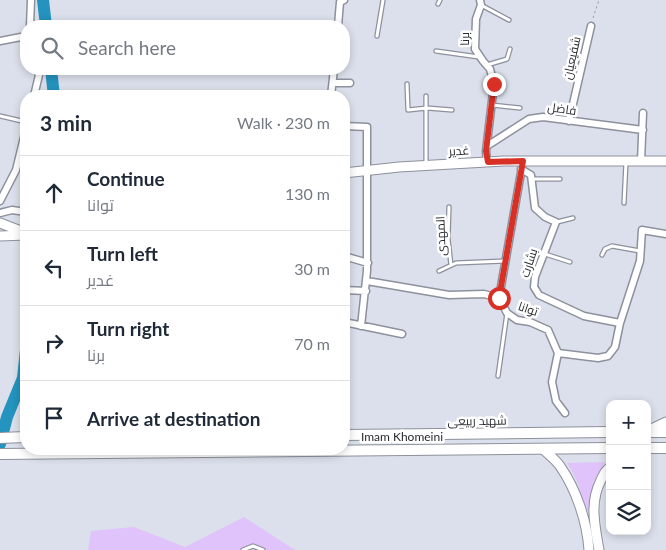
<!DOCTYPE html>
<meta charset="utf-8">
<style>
:root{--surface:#fff;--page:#f2f2f3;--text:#1f2937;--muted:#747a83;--line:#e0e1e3}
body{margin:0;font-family:Lato,Cairo,sans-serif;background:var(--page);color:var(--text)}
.controls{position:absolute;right:15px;bottom:15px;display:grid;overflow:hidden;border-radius:10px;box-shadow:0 2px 8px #0003}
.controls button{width:45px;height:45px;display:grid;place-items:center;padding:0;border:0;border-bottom:1px solid var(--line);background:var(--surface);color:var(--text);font:25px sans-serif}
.stop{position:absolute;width:15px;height:15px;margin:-11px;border:4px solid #d93025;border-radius:50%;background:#fff}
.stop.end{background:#d93025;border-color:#fff;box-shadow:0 1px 5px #0008}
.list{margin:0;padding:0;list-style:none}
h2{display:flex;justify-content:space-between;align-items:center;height:65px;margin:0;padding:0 20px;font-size:21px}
h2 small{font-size:16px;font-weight:400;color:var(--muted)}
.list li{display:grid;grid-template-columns:32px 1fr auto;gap:15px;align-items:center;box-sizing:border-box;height:75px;padding:0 20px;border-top:1px solid var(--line)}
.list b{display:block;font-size:19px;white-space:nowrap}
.list p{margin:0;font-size:16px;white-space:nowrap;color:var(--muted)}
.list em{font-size:16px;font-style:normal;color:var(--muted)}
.icon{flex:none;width:28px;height:28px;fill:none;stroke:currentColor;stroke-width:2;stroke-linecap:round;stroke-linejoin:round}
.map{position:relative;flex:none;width:666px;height:550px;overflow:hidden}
.search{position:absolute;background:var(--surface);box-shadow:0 2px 8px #0003;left:20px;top:20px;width:330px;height:55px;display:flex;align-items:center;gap:12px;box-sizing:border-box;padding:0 18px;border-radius:20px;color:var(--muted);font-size:19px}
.panel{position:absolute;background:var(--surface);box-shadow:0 2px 8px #0003;left:20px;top:90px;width:330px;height:365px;border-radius:20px}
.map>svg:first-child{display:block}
</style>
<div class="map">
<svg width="666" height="550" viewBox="0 0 666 550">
<rect width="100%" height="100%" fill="#dbe0ec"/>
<path fill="#e0c3fa" d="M605 462 594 481 589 510 586 512C582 494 577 478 567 463Z
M244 517 295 550H88L91 531 134 527 185 547Z"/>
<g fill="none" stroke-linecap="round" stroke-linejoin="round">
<path stroke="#2493bd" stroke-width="12" d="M43 0 46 26
M51 69 54 96
M0 444 7 417 23 378 26 350"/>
<g stroke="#8d919d" stroke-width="5.5">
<path id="lane" d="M438 4 440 0
M481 5 509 20
M377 36 383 0
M436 51 479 57
M487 65 507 59 510 49
M407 84 408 110 427 108 452 110
M144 96 150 94 174 96
M492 105 520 108
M0 116 26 122
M426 165V96
M531 179H560
M624 203 626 162
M449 207 448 239 451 265
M557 222 573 218
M545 254 570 262
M602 255 605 249 612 246 640 251
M439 271 456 263 505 261
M498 376 507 313
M243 550 253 546 263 550"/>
</g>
<g stroke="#8d919d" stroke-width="9">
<path id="street" d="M480 0 481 5 476 19 475 49 483 61 490 69 494 84 486 151 487 162
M30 26 31 0
M338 26 340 2 344 0
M0 41 26 36
M333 83H350
M34 96 39 75 37 69
M331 96 334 69
M569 121 591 26
M344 126 367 127V271L361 326
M487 146 529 119 543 117 643 130
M523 161 499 298 507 313 517 320 530 322 548 330 558 353 552 382 556 401 565 413
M641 161 643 113
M521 169 531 175 535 208 545 217 556 222 535 277 534 287 539 295 584 316 620 323
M0 201 16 170 26 129
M0 213 12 210 26 212
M344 256 368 263
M367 281 449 295 484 294 499 298
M344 290 366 291
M344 322 402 334
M558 353 598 358 608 356 615 347 620 323 640 261 642 230 666 234"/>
</g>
<g stroke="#8d919d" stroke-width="11">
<path id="secondary" d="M344 173 399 167 504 161H666
M0 223 26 233
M0 236 26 235
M647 431 666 422
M543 449C548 454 555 459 560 466 576 489 587 521 589 550
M599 550C595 526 589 503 601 480 603 475 605 471 610 467"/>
</g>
<g stroke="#8d919d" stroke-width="12">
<path id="primary" d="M647 432H666
M344 435 610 432
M0 438 26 437
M647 448H666
M0 454 610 448"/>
</g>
<path stroke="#9ca0a9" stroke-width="1" stroke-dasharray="2.5 2.5" stroke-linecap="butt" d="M593 18 599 0"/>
<use href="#lane" stroke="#fff" stroke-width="3"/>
<use href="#street" stroke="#fff" stroke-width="6"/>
<use href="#secondary" stroke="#fff" stroke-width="9"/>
<use href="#primary" stroke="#fff" stroke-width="10"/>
</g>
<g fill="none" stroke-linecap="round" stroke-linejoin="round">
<path stroke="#d93025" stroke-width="6" d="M494 84 486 151 488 162 523 161 499 298"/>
</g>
<g text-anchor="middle" stroke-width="5" stroke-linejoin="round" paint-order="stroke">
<g font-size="12" fill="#282a2f" stroke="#fff">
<text transform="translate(465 39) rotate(-91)" y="4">برنا</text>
<text transform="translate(572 58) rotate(-77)" y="4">شفیعیان</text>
<text transform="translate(562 109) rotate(8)" y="4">فاضل</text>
<text transform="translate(459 151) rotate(-3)" y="4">غدیر</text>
<text transform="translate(441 236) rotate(-92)" y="4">المهدی</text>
<text transform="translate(529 263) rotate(-72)" y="4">بشارت</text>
<text transform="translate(528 309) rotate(19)" y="4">توانا</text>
<text transform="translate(477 421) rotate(-1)" y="4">شهید ربیعی</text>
<text x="402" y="441">Imam Khomeini</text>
</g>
</g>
</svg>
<div class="controls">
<button>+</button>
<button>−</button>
<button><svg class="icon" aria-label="layers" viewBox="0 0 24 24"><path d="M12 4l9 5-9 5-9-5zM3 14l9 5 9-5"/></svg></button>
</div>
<div class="stop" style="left:499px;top:298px"></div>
<div class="stop end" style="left:494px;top:84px"></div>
<div class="search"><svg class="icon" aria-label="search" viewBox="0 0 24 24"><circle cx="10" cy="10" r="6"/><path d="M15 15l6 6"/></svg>Search here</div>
<section class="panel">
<h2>3 min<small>Walk · 230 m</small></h2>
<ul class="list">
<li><svg class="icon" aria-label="ahead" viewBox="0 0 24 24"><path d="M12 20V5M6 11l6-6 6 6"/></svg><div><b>Continue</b><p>توانا</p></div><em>130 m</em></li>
<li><svg class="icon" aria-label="left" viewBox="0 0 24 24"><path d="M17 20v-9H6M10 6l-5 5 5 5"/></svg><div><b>Turn left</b><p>غدیر</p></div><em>30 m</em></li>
<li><svg class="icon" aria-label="right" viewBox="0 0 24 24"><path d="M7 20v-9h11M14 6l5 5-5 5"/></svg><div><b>Turn right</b><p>برنا</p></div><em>70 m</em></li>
<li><svg class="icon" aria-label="arrive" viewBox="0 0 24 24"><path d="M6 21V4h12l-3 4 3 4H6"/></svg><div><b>Arrive at destination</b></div></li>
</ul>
</section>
</div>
